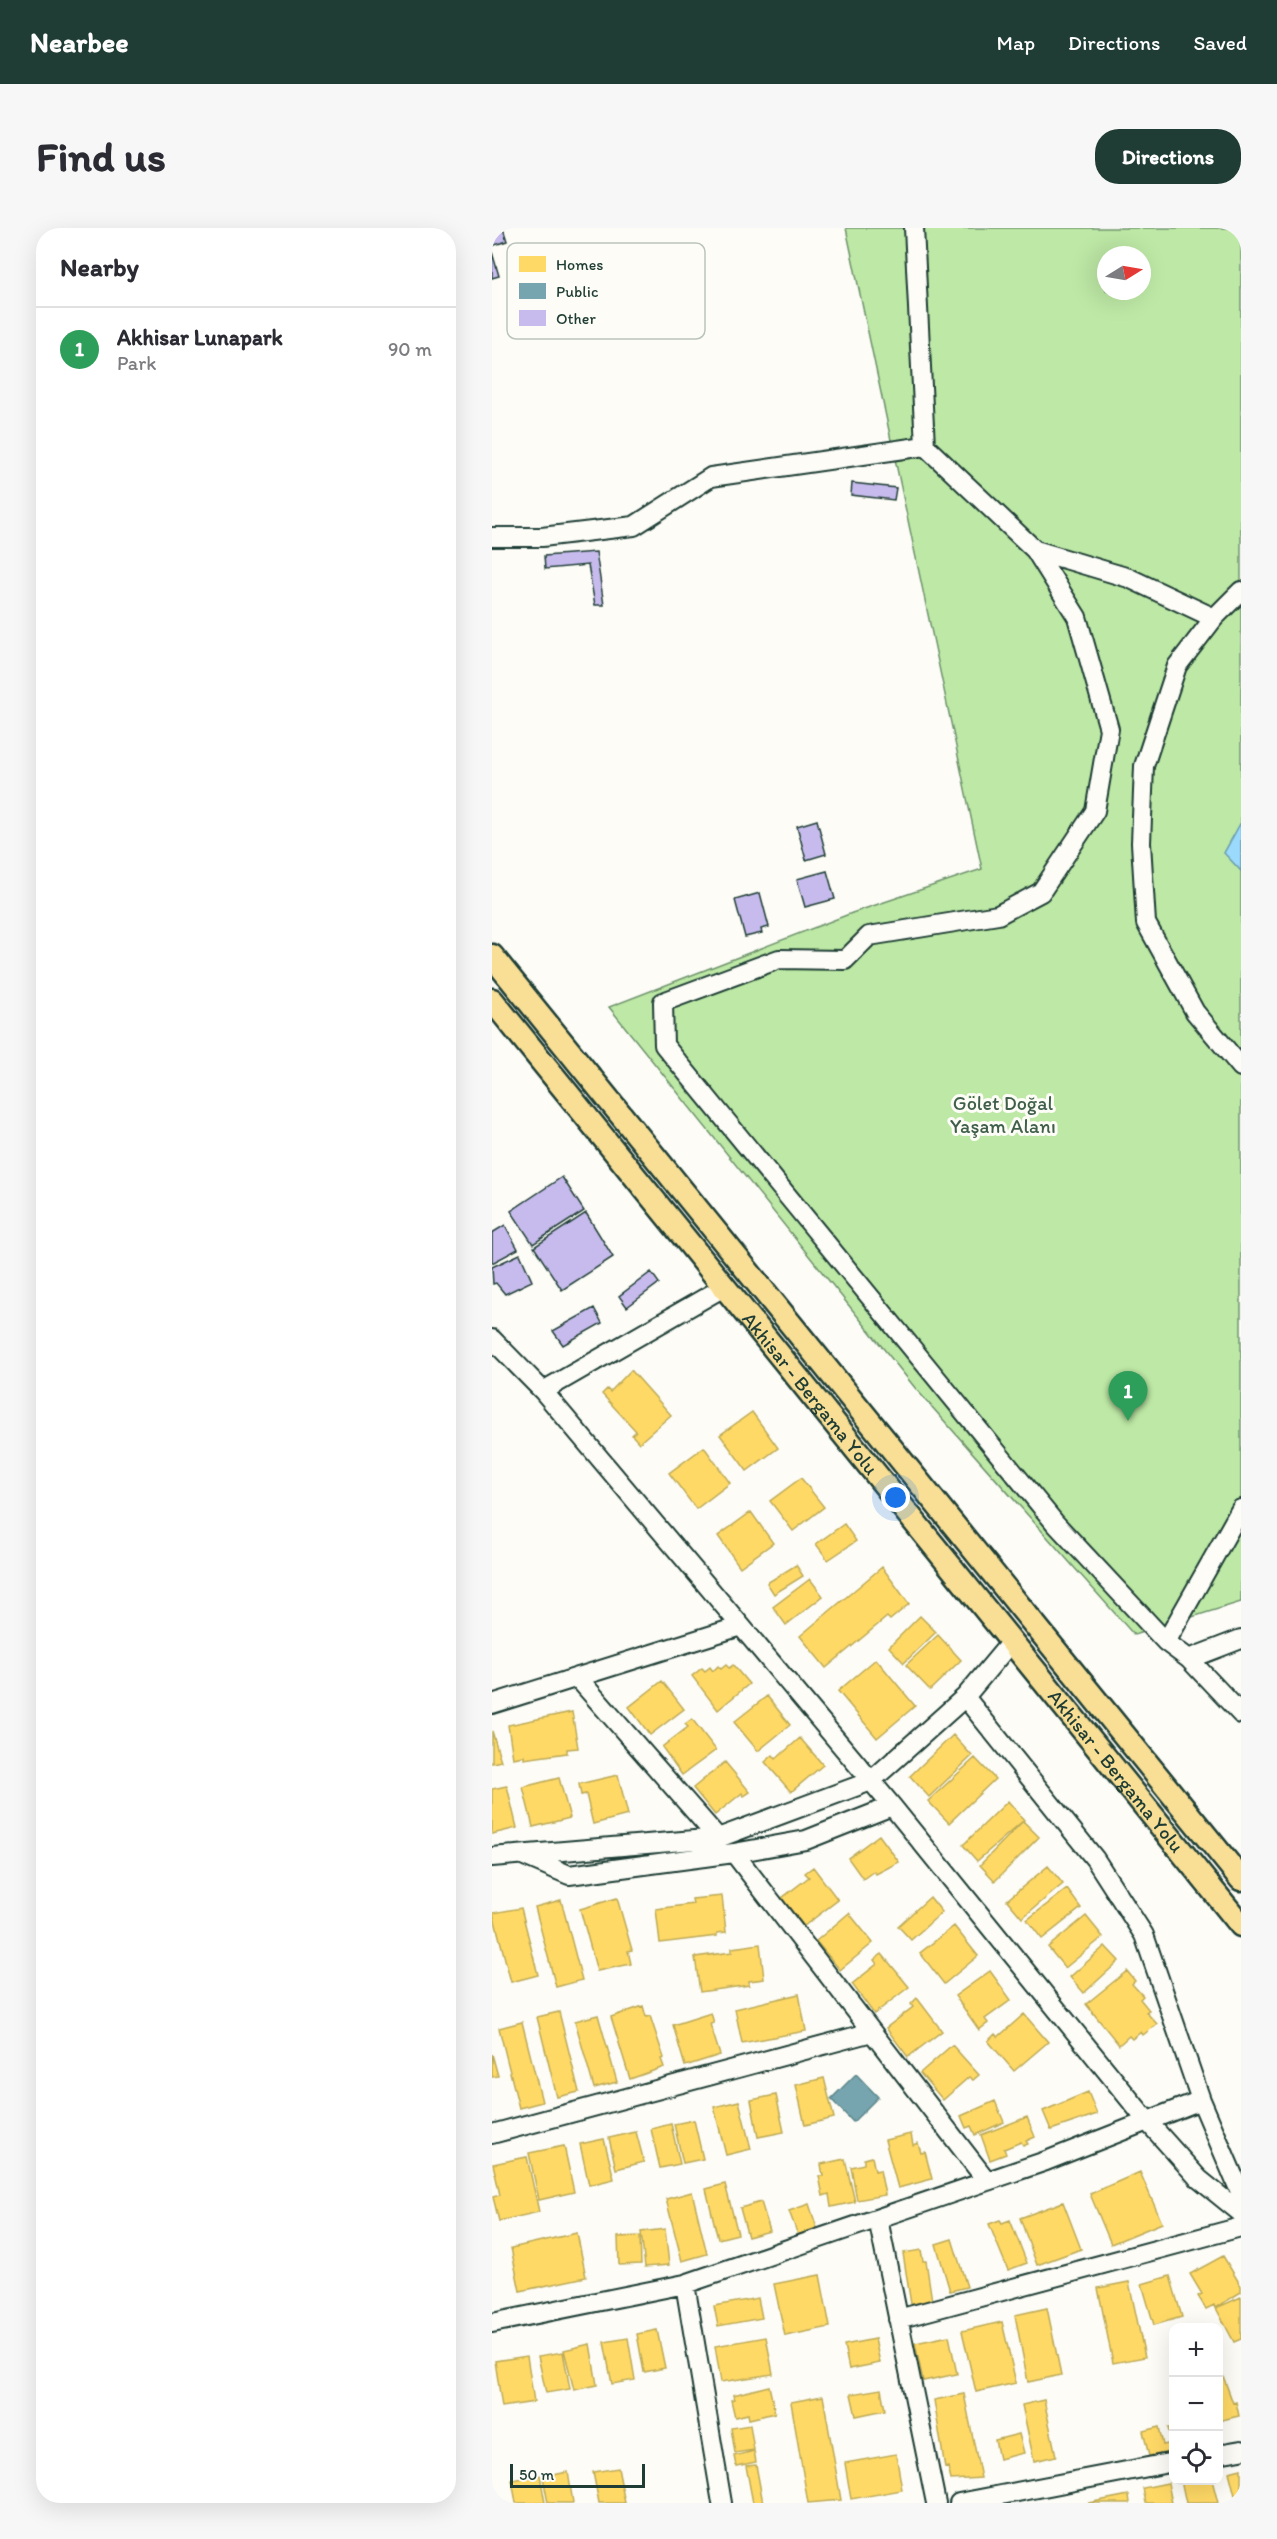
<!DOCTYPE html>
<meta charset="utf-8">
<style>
:root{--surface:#fff;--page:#f7f7f7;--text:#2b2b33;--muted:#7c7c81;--line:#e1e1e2;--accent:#1f3d34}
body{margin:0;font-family:Itim,sans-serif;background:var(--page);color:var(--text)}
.controls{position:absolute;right:18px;bottom:18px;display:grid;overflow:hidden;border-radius:12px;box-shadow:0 6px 24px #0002}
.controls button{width:54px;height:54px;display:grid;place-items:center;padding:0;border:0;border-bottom:2px solid var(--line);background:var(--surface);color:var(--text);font:30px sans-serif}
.compass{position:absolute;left:605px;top:18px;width:54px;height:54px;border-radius:50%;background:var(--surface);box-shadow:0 6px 24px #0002;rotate:79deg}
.scale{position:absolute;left:18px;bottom:15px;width:135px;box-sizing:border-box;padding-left:6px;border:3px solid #1f3d34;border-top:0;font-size:16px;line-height:21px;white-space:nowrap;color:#1f3d34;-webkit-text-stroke:4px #fdfcf7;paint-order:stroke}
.you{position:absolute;left:404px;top:1270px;width:21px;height:21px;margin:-15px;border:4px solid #fff;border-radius:50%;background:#1a73e8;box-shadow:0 0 0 9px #1a73e833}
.badge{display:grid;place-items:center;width:39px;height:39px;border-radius:50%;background:var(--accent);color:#fff;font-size:20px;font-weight:700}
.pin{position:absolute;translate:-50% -50px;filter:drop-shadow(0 2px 3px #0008)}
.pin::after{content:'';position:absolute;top:32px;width:21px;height:18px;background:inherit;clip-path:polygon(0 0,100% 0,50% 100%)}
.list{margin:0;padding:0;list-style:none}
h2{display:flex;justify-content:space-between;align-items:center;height:78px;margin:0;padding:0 24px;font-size:26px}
h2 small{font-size:20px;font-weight:400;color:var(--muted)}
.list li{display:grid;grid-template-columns:39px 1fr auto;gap:18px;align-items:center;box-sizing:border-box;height:84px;padding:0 24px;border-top:2px solid var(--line)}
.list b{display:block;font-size:22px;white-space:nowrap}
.list p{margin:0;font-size:20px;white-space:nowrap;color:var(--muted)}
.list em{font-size:20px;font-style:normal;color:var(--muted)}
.icon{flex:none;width:33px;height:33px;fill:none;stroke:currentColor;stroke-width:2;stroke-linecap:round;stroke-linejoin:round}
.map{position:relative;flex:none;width:749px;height:2275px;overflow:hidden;border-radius:24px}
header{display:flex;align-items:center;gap:36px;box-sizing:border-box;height:84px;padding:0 30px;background:var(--accent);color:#fff}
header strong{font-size:28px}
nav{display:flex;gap:33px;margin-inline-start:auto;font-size:21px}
.intro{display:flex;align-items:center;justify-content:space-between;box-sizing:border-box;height:144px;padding:0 36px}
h1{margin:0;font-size:42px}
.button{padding:15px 27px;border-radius:24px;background:var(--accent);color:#fff;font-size:21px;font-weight:700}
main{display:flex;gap:36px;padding:0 36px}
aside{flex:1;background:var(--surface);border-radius:24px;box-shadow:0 6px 24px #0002}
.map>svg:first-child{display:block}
</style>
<header>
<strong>Nearbee</strong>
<nav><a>Map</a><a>Directions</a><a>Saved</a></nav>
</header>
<div class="intro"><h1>Find us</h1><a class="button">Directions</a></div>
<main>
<aside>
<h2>Nearby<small></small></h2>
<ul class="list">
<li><span class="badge" style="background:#2e9e5b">1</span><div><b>Akhisar Lunapark</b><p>Park</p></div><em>90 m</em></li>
</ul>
</aside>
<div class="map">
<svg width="749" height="2275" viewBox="0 0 749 2275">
<rect width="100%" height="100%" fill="#fdfcf7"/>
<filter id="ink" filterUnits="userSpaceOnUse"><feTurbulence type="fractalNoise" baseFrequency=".0167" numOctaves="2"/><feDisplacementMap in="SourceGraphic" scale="12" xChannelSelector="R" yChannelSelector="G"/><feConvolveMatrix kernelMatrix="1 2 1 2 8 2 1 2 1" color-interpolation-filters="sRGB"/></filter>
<g filter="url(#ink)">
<path fill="#bde8a5" stroke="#6e926c" stroke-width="1.5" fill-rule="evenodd" d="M354 0H749V1374L642 1407 424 1161 117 779 360 685 490 641ZM614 27H650V63H614Z"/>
<path fill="#9bdafc" stroke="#699bac" stroke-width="1.5" d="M749 594V643L732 625Z"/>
<path fill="#ffd966" stroke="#bcaa57" stroke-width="1.5" d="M139 1142 179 1187 147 1215 140 1207 144 1203 110 1166 115 1161 118 1164Z
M260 1184 286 1220 255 1243 228 1207Z
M212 1219 238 1255 204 1281 177 1245Z
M309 1250 332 1279 301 1303 278 1273Z
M259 1284 281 1315 248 1339 226 1308Z
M352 1296 364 1313 336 1332 324 1316Z
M304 1337 311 1348 282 1366 275 1355Z
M390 1339 417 1376 398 1392 395 1389 334 1440 308 1408Z
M318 1351 331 1368 294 1397 281 1379Z
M428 1388 444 1404 412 1435 397 1419Z
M446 1407 469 1432 438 1462 414 1437Z
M384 1431 423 1478 385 1510 346 1463Z
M234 1437 237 1440 241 1437 257 1456 226 1482 200 1448 210 1440 213 1443 218 1439 221 1443 226 1438 229 1441Z
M170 1453 192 1481 158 1507 137 1479Z
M275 1468 298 1497 266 1523 242 1494Z
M80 1484 86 1520 75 1521V1525L32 1531V1528L21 1530 16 1497Z
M200 1491 224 1522 190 1547 170 1519 196 1499 193 1496Z
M0 1503 9 1533 0 1535Z
M461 1507 480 1528 437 1569 418 1548Z
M308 1510 331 1537 299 1564 273 1534 281 1527 284 1531Z
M483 1530 503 1551 457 1595 436 1573Z
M233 1534 258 1564 252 1568 250 1565 223 1587 201 1560Z
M126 1547 136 1587 101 1596 94 1566 89 1567 87 1556Z
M67 1550 78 1590 41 1599 31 1559Z
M15 1558 25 1600 0 1606V1561Z
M516 1573 532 1592 485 1633 471 1617Z
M531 1593 547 1609 503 1653 488 1637Z
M387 1607 407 1634 384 1646 382 1643 371 1651 356 1630Z
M556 1638 571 1656 530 1690 515 1672Z
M321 1639 346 1672 312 1698 290 1670 317 1649 313 1645Z
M575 1661 589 1680 550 1711 535 1692Z
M230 1668 234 1704 225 1705V1708L168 1715 164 1681 201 1676 200 1671Z
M438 1669 450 1684 419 1712 406 1698Z
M125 1670 140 1722 136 1723 139 1736 105 1743 88 1681Z
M69 1672 90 1752 64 1759 43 1679Z
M29 1680 46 1747 19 1754 1 1685Z
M357 1685 381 1715 348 1742 324 1713Z
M594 1688 611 1709 573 1740 556 1719Z
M462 1698 486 1728 452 1756 428 1725Z
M268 1716 272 1751 257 1753V1757L208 1764 203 1729 240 1724V1720Z
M613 1718 627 1733 592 1765 578 1749Z
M390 1726 417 1759 382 1786 360 1756 385 1736 382 1732Z
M498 1743 519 1772 493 1791 496 1795 487 1802 463 1768Z
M635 1743 643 1753 640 1756 651 1768 648 1771 657 1782 654 1784 665 1796 651 1807 649 1804 640 1811 637 1808 627 1817 594 1776Z
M307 1766 314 1803 250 1815 243 1781Z
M425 1770 450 1803 416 1829 394 1800 421 1779 419 1776Z
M151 1778 154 1789 158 1788 172 1830 169 1831 172 1839 138 1851 119 1789Z
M67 1784 87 1864 65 1869 45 1789Z
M219 1785 222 1795 218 1796 228 1827 193 1838 181 1797Z
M532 1786 556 1814 522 1843 496 1813 503 1806 506 1809Z
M106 1787 125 1854 102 1860 83 1793Z
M30 1794 50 1874 27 1880 7 1800Z
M460 1817 487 1847 481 1852 477 1849 451 1872 428 1845Z
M0 1826 6 1848 0 1849Z
M332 1850 342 1890 313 1897 304 1857Z
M596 1864 605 1886 559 1902 551 1883Z
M284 1867 292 1904 266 1909 259 1872Z
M247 1873 259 1921 234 1927 222 1879Z
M503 1873 512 1894 483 1907 479 1898 474 1900 469 1888Z
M535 1889 543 1909 534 1913 536 1916 531 1918 529 1914 512 1921 514 1926 498 1932 489 1907Z
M202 1892 211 1931 191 1935 182 1896Z
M179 1896 188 1936 168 1940 159 1901Z
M144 1904 152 1934 124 1941 117 1910Z
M419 1906 421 1917 426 1915 429 1925 433 1924 440 1951 406 1960 393 1912Z
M112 1911 122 1951 97 1957 88 1916Z
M72 1918 82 1964 47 1972 37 1925Z
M35 1929 47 1984 7 1993 1 1969 8 1967 1 1936Z
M380 1929 383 1943 388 1942 393 1967 365 1972 359 1939 372 1936V1931Z
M353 1931 363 1974 339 1979 337 1966 331 1968 327 1948H331L329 1936Z
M648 1944 670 1995 619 2016 598 1966Z
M233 1956 246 2006 226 2011 214 1961Z
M200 1964 215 2026 190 2033 174 1971Z
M269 1974 278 2003 256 2009 248 1980Z
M571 1974 589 2021 545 2037 528 1990Z
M317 1976 325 2000 306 2007 297 1983Z
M508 1992 510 1995 518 1992 535 2035 516 2042 497 1996Z
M173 2001 177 2037 153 2039 149 2004Z
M85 2005 94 2049 28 2063 19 2020Z
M148 2008 149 2036 127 2037 126 2009Z
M460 2011 475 2059 458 2063 444 2016Z
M429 2022 431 2033H434L440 2073 419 2076 411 2025Z
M731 2028 749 2058V2064L723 2080 722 2077 714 2081 706 2068 710 2066 698 2046Z
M328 2047 338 2099 293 2108 282 2056Z
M678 2048 690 2089 662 2097 650 2056Z
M637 2054 653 2129 621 2135 606 2060Z
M749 2069V2111L742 2114 724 2080Z
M266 2070 270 2090 226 2098 222 2078Z
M555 2080 569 2147 536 2154 523 2087Z
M510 2094 524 2155 484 2164 470 2103Z
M165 2102 173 2140 152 2144 145 2106Z
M457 2108 465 2146 431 2153 423 2115Z
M274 2109 281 2146 229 2154 223 2118Z
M136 2110 143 2152 120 2156 112 2114Z
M383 2111 388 2135 357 2141 352 2117Z
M98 2116 105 2157 82 2162 72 2122Z
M71 2124 78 2161 54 2165 46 2128Z
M35 2128 42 2174 10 2179 3 2133Z
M726 2147 727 2149 731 2148 741 2175 744 2174 747 2188 726 2193Z
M277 2158 283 2185 257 2191 256 2186 243 2189 239 2172 242 2171 241 2167Z
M389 2161 393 2182 364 2188 359 2166Z
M472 2166 489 2250 459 2252 456 2239 453 2240 442 2172Z
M331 2168 349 2272 316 2275 299 2174Z
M552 2172 564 2228 542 2233 530 2177Z
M258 2197 262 2222 243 2225 239 2200Z
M667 2199 671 2217 680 2215 676 2200 682 2199V2223L657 2228 651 2203Z
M527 2206 532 2225 507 2231 503 2212Z
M262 2223 264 2234 244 2238 242 2228Z
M404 2226 410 2262 359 2271 353 2235Z
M264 2237 271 2275H261L254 2238Z
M126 2240 133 2275H107L101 2244Z
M749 2241V2275H745L737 2244Z
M76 2244 81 2275H56L51 2249Z
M48 2247 53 2275H24L20 2252Z
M689 2252H720L726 2275H694Z
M676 2255 680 2275H654L651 2260Z
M637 2267 638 2275H596Z"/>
<path fill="#76a5af" stroke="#5c868a" stroke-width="1.5" d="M364 1846 386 1869 361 1894 339 1871Z"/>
<path fill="#c7bbed" stroke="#1f3d34" stroke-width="1.5" d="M0 0H11L15 13 0 18Z
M0 24 7 48 0 50Z
M360 255 404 260 402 272 359 267Z
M104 324 112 377H103L96 337 53 341 52 328Z
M325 592 334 626 314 632 305 598Z
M335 643 343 671 313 679 305 651Z
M268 665 277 699 269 701 270 705 253 709 243 672Z
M70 949 92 983 41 1016 19 983Z
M94 985 121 1029 70 1062 42 1019Z
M13 997 26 1021 0 1035V1005Z
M28 1026 40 1053 13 1066 4 1055 1 1056 0 1039Z
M159 1044 167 1055 135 1079 127 1068Z
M102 1080 110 1095 71 1117 61 1103Z"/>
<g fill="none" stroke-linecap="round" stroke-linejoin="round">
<g stroke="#1f3d34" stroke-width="22">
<path id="minor" d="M422 0 433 218 543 322 585 389 617 501 603 583 549 664 506 687 377 708 353 732 287 731 171 774 172 817 563 1295 674 1414
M0 309H50L142 298 219 249 433 218
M543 322 637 350 722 390
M749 363 722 390 685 438 652 538 649 615 654 695 703 784 749 839
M0 1111 51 1163 249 1398 400 1578 656 1894 707 1951 749 1985
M51 1163 232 1059
M749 1281 674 1414 697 1431 749 1486
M697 1431 749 1411
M85 1449 226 1610
M473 1469 603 1631 652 1707 709 1872 749 1966
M0 1476 249 1398
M242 1625 495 1953
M30 1627 77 1647 242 1625 314 1612 400 1578
M0 1629 226 1610 379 1553 473 1469 519 1414
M0 1906 380 1804
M386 1991 444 2275
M193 2056 230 2275
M406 2091 749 1999
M0 2095 193 2056 554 1933 709 1872
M726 2226 749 2222
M467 2275 682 2234"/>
</g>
<g stroke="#1f3d34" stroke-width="27">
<g id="major">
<path d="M0 728 749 1651"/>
<path id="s1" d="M0 772 749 1697"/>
</g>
</g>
<use href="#minor" stroke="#fdfcf7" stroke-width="18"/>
<use href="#major" stroke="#f9df96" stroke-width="22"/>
</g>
</g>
<g text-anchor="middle" stroke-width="6" stroke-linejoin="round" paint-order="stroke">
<g font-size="20" fill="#3f5f4b" stroke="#fdfcf7">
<text x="511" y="882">Gölet Doğal<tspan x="511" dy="23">Yaşam Alanı</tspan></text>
</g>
<g font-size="20" fill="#1f3d34" stroke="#fdfcf7">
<text dy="7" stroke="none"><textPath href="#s1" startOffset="506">Akhisar - Bergama Yolu</textPath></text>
<text dy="7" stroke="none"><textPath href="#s1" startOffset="992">Akhisar - Bergama Yolu</textPath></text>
</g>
</g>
<rect x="15" y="15" width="198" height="96" rx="9" fill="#fdfcf7" stroke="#bac3bc" stroke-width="1.5"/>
<rect x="27" y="28" width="27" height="16" fill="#ffd966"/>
<rect x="27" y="55" width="27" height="16" fill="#76a5af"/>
<rect x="27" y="82" width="27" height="16" fill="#c7bbed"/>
<g font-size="16" fill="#1f3d34">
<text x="64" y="42">Homes</text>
<text x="64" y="69">Public</text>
<text x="64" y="96">Other</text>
</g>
</svg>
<div class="controls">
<button>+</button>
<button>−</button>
<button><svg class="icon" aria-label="locate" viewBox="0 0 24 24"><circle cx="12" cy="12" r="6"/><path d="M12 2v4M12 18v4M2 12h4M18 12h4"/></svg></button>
</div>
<svg class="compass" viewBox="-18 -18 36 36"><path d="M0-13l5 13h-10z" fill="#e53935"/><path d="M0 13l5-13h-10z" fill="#7c7c81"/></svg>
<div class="scale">50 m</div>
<div class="you"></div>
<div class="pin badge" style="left:636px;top:1193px;background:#2e9e5b">1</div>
</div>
</main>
